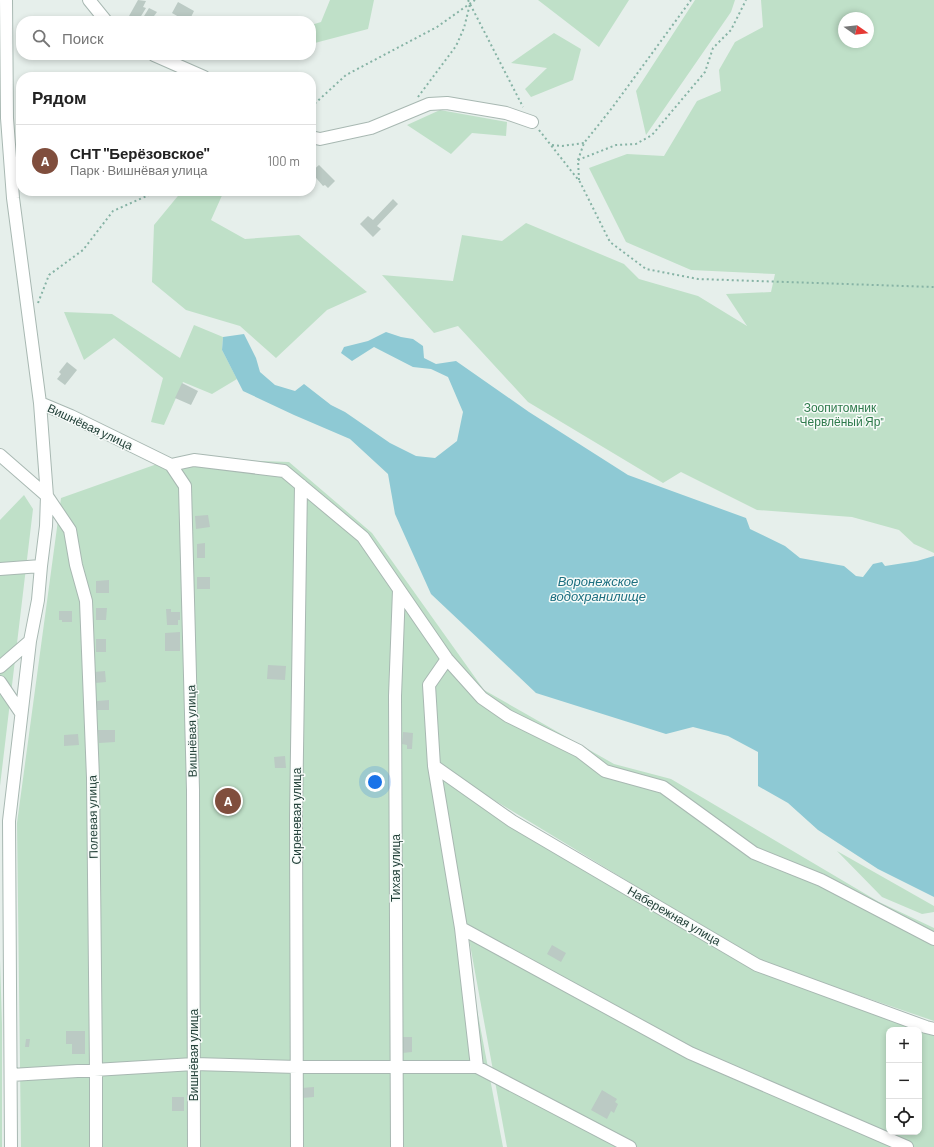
<!DOCTYPE html>
<html lang="ru">
<meta charset="utf-8">
<style>
:root{--surface:#fff;--page:#f2f2f2;--text:#222;--muted:#767676;--line:#e0e0e0;--accent:#804e3d}
body{margin:0;font-family:Barlow,sans-serif;background:var(--page);color:var(--text)}
.controls{position:absolute;right:12px;bottom:12px;display:grid;overflow:hidden;border-radius:8px;box-shadow:0 2px 6px #0003}
.controls button{width:36px;height:36px;display:grid;place-items:center;padding:0;border:0;border-bottom:1px solid var(--line);background:var(--surface);color:var(--text);font:20px sans-serif}
.compass{position:absolute;left:838px;top:12px;width:36px;height:36px;border-radius:50%;background:var(--surface);box-shadow:0 2px 6px #0003;rotate:104deg}
.you{position:absolute;left:375px;top:782px;width:14px;height:14px;margin:-10px;border:3px solid #fff;border-radius:50%;background:#1a73e8;box-shadow:0 0 0 6px #1a73e833}
.badge{display:grid;place-items:center;width:26px;height:26px;border-radius:50%;background:var(--accent);color:#fff;font-size:13px;font-weight:700}
.pin{position:absolute;translate:-50% -50%;border:2px solid #fff;box-shadow:0 1px 4px #0006}
.list{margin:0;padding:0;list-style:none}
h2{display:flex;justify-content:space-between;align-items:center;height:52px;margin:0;padding:0 16px;font-size:17px}
h2 small{font-size:13px;font-weight:400;color:var(--muted)}
.list li{display:grid;grid-template-columns:26px 1fr auto;gap:12px;align-items:center;box-sizing:border-box;height:72px;padding:0 16px;border-top:1px solid var(--line)}
.list b{display:block;font-size:15px;white-space:nowrap}
.list p{margin:0;font-size:13px;white-space:nowrap;color:var(--muted)}
.list em{font-size:13px;font-style:normal;color:var(--muted)}
.icon{flex:none;width:22px;height:22px;fill:none;stroke:currentColor;stroke-width:2;stroke-linecap:round;stroke-linejoin:round}
.map{position:relative;flex:none;width:934px;height:1147px;overflow:hidden}
.search{position:absolute;background:var(--surface);box-shadow:0 2px 6px #0003;left:16px;top:16px;width:300px;height:44px;display:flex;align-items:center;gap:10px;box-sizing:border-box;padding:0 14px;border-radius:16px;color:var(--muted);font-size:15px}
.panel{position:absolute;background:var(--surface);box-shadow:0 2px 6px #0003;left:16px;top:72px;width:300px;height:124px;border-radius:16px}
.map>svg:first-child{display:block}
</style>
<div class="map">
<svg width="934" height="1147" viewBox="0 0 934 1147">
<rect width="100%" height="100%" fill="#e6efeb"/>
<path fill="#bfe0c8" fill-rule="evenodd" d="M330 0H374L368 29 311 44V25L321 22Z
M538 0H629L599 47Z
M695 0H735L731 12 646 135 636 91Z
M761 0H934V553L914 544 899 530 852 517 757 510 681 472 663 483 528 402 458 326 434 333 382 275 453 281 462 235 502 241 526 223 624 264 639 279 698 296 747 326 726 294 771 292 775 274 691 270 626 242 589 168 627 154 664 156 697 101 721 91 719 70 735 42 763 27ZM844 18H868V42H844Z
M554 33 581 49 573 80 531 97 525 89 547 68 511 63Z
M440 110 507 122 506 136 472 133 451 154 407 125Z
M182 191H224L211 220 245 239 299 235 367 292 327 310 276 358 240 326 186 310 152 282 154 225Z
M64 312 112 314 180 358 194 325 223 337 222 350 237 379 212 394 183 382 164 425 151 422 163 378 114 338 84 360Z
M174 458 289 462 372 533 484 690 614 764 671 779 879 902 934 928V1021L759 961 430 761 503 1147H21L17 823 61 498Z
M24 495 33 509 0 786V520Z
M439 775 760 966 934 1025V1147H507ZM889 1030H919V1132H889Z
M837 851 934 906V912L922 914 882 897Z
M0 960 2 1025V1147H0Z"/>
<path fill="#8ec9d4" d="M386 332 401 337 413 339 423 346 424 358 436 364 456 361 529 412 628 475 746 518 750 529 785 546 800 558 844 566 856 576 863 577 873 564 882 562 885 566 917 561 934 556V897L878 869 818 830 788 803 758 786V752L728 736 693 727 666 734 536 693 431 594 395 514 388 474 350 439 294 415 243 391 222 350 223 337 244 334 256 358 260 372 275 385 295 391 304 384 331 405 345 412 390 443 416 456 435 458 457 441 463 412 448 377 431 369 413 367 374 347 352 361 341 353 344 347 368 341Z"/>
<path fill="#bbcac4" d="M138 0 146 1 143 7 146 8 138 21H137L129 16Z
M178 2 194 11 189 21H186L172 13Z
M149 8 157 12 154 16 159 18 157 21H141Z
M319 165 335 181 328 188 325 185 323 186 311 172Z
M393 199 398 204 377 226 381 229 373 237 360 224 368 216 373 220Z
M67 362 77 370 65 385 57 379 61 374 59 372Z
M182 383 198 391 191 405 175 398Z
M208 515 210 527 196 529 195 516Z
M205 543V558H197V544Z
M197 577H210V589H197Z
M109 580V593H96V581Z
M96 608H107L106 620H96Z
M166 609H171V612H180V620H178V625H167Z
M59 611H72V622H62V620H59Z
M180 632V651H165V633Z
M96 639H106V652H96Z
M268 665 286 666 285 680 267 679Z
M105 671 106 682 95 683 94 672Z
M109 700V710H97V701Z
M98 730H115V742L99 743Z
M403 732 413 733 412 749H407V745L402 744Z
M78 734 79 745 64 746V735Z
M285 756 286 768H275L274 757Z
M552 945 566 953 561 962 547 954Z
M66 1031H85V1054H72V1044H66Z
M402 1037H412V1052L402 1053Z
M26 1039H30L29 1047H25Z
M314 1087V1097L302 1098 301 1088Z
M602 1090 617 1099 615 1102 618 1104 614 1113 611 1111 607 1119 591 1110Z
M172 1097H184V1111H172Z"/>
<g fill="none" stroke-linecap="round" stroke-linejoin="round">
<g stroke="#a8b8b2" stroke-width="14">
<path id="minor" d="M6 0 7 118 13 198 40 403 47 496 46 526 41 566 38 600 30 641 9 821 11 1147
M89 0 106 21
M154 55 204 77
M311 137 320 139 371 128 429 104 447 103 506 113 532 122
M40 403 71 416 171 465 185 486 193 790 194 1147
M0 455 47 496 70 530 76 565 86 601 93 778 96 1070V1147
M171 465 194 460 284 471 363 537 447 659 482 698 508 716 579 751 605 771 663 787 754 853 821 880 934 939
M0 569 41 566
M447 659 429 685 434 766 461 928 477 1067
M0 667 30 641
M0 682 21 713
M434 766 512 821 757 965 926 1027 934 1029
M461 928 690 1053 907 1147
M11 1075 194 1064 297 1067H477L630 1147
M297 1147 296 817 301 485
M397 1147 395 696 399 590"/>
</g>
<path stroke="#86b3a5" stroke-width="2" stroke-dasharray="2 3" stroke-linecap="butt" d="M468 0 523 107
M418 97 456 46 464 28 470 4
M311 107 346 75 437 27 475 0
M539 130 580 182 610 242 646 269 698 279 934 287
M552 145 562 146 584 143
M578 160 616 145 636 144 652 135 705 72 713 48 731 30 746 0
M579 180 578 160 584 143 612 108 691 0
M38 303 49 275 83 250 113 211 158 191"/>
<use href="#minor" stroke="#fff" stroke-width="12"/>
</g>
<g text-anchor="middle" stroke-width="3" stroke-linejoin="round" paint-order="stroke">
<g font-size="12" fill="#2d7a4b" stroke="#f7fbf9">
<text x="840" y="412">Зоопитомник<tspan x="840" dy="14">"Червлёный Яр"</tspan></text>
</g>
<g font-size="12" fill="#24423a" stroke="#f7fbf9">
<text transform="translate(90 427) rotate(25)" y="4">Вишнёвая улица</text>
<text transform="translate(192 731) rotate(-91)" y="4">Вишнёвая улица</text>
<text transform="translate(297 816) rotate(-90)" y="4">Сиреневая улица</text>
<text transform="translate(93 817) rotate(-91)" y="4">Полевая улица</text>
<text transform="translate(396 868) rotate(-90)" y="4">Тихая улица</text>
<text transform="translate(674 916) rotate(30)" y="4">Набережная улица</text>
<text transform="translate(194 1055) rotate(-90)" y="4">Вишнёвая улица</text>
</g>
<g font-size="13" font-style="italic" fill="#1c6f80" stroke="#f7fbf9">
<text x="598" y="586">Воронежское<tspan x="598" dy="15">водохранилище</tspan></text>
</g>
</g>
</svg>
<div class="controls">
<button>+</button>
<button>−</button>
<button><svg class="icon" aria-label="locate" viewBox="0 0 24 24"><circle cx="12" cy="12" r="6"/><path d="M12 2v4M12 18v4M2 12h4M18 12h4"/></svg></button>
</div>
<svg class="compass" viewBox="-18 -18 36 36"><path d="M0-13l5 13h-10z" fill="#e53935"/><path d="M0 13l5-13h-10z" fill="#767676"/></svg>
<div class="you"></div>
<div class="pin badge" style="left:228px;top:801px">A</div>
<div class="search"><svg class="icon" aria-label="search" viewBox="0 0 24 24"><circle cx="10" cy="10" r="6"/><path d="M15 15l6 6"/></svg>Поиск</div>
<section class="panel">
<h2>Рядом<small></small></h2>
<ul class="list">
<li><span class="badge">A</span><div><b>СНТ &quot;Берёзовское&quot;</b><p>Парк · Вишнёвая улица</p></div><em>100 m</em></li>
</ul>
</section>
</div>
